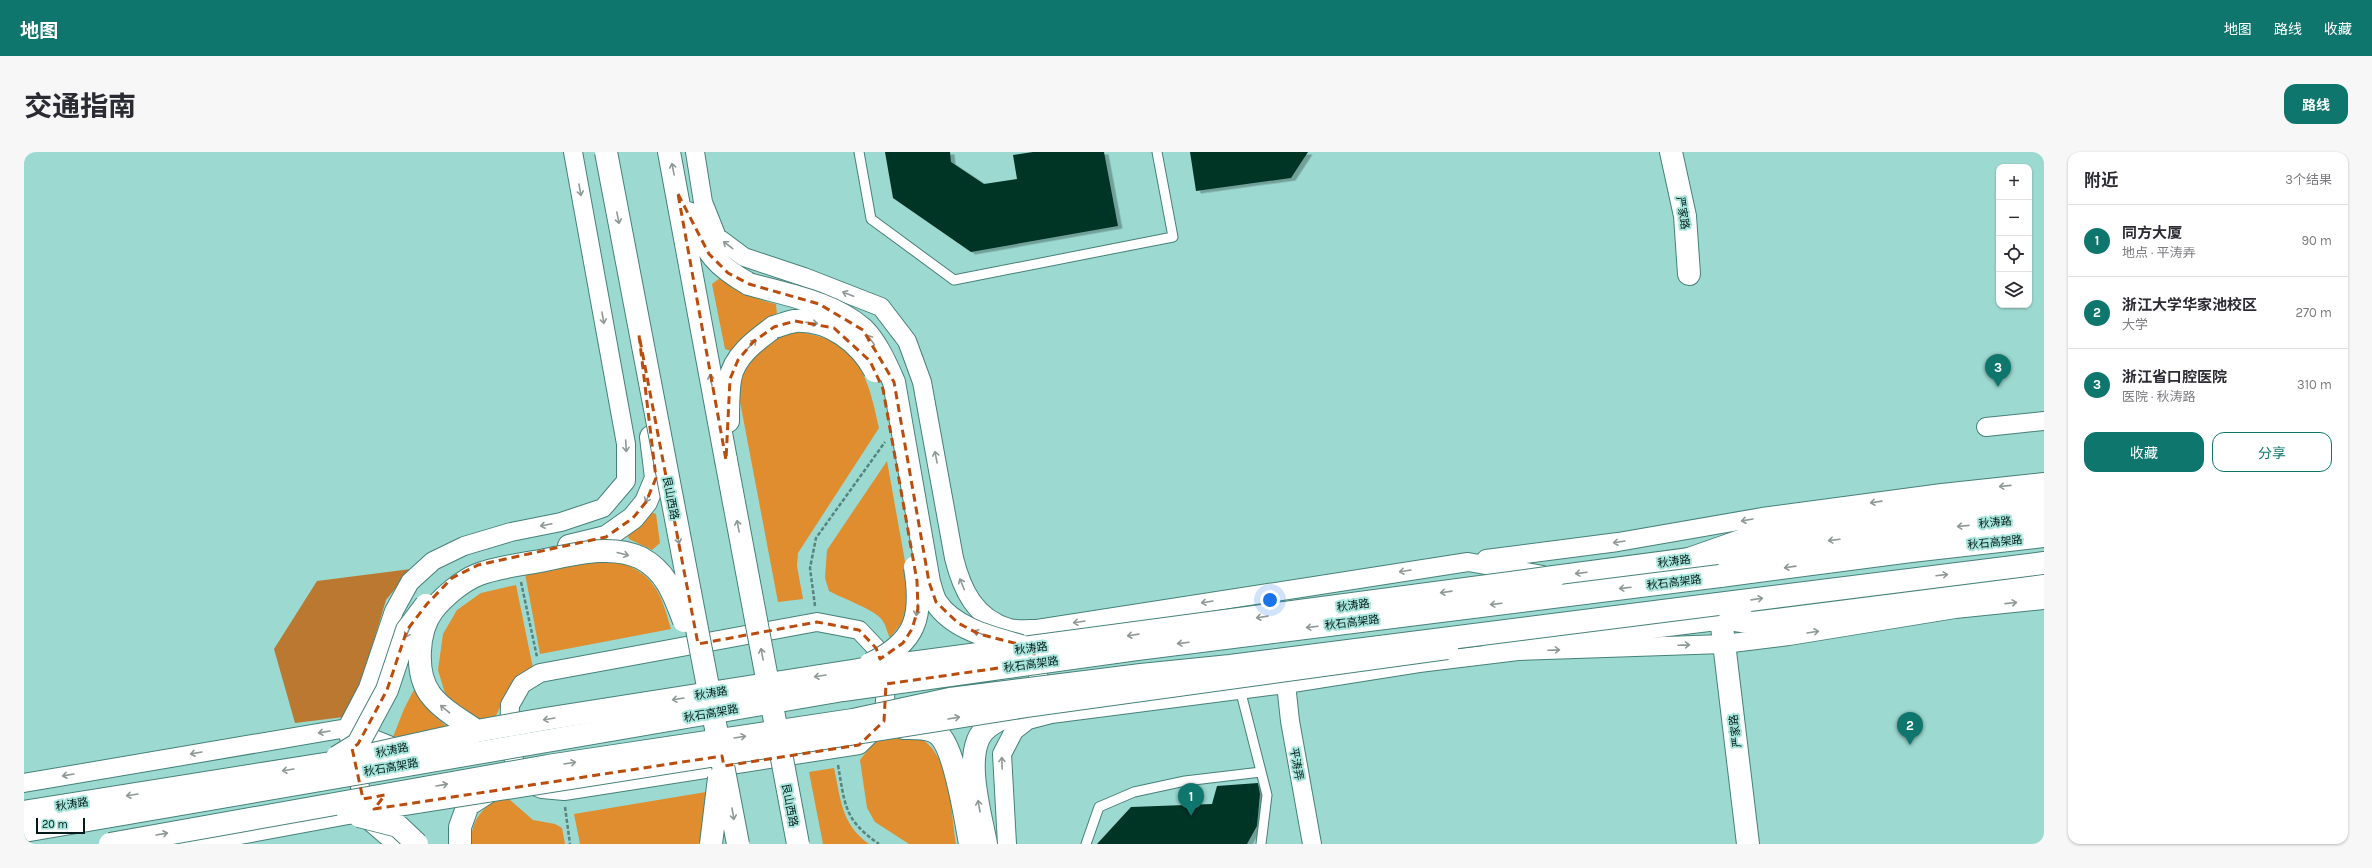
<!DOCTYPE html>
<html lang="zh">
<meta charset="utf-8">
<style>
:root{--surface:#fff;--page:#f7f7f7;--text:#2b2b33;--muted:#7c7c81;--line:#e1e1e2;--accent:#0f766e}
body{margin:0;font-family:Karla,"Noto Sans SC",sans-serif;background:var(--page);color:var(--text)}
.controls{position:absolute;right:12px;top:12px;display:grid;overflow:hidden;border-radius:8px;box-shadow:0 1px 3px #0004}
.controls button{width:36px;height:36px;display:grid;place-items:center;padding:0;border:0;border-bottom:1px solid var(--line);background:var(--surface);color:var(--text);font:20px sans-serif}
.scale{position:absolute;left:12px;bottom:10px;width:49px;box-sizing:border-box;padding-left:4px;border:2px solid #031b18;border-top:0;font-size:11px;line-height:14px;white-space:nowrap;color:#031b18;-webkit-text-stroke:3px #a9e6dd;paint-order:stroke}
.you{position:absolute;left:1246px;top:448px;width:14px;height:14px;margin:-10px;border:3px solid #fff;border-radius:50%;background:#1a73e8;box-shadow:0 0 0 6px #1a73e833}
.badge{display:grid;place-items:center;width:26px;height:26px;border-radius:50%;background:var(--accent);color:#fff;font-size:13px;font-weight:700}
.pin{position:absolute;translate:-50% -33px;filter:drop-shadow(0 1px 2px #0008)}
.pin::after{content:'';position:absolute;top:21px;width:14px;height:12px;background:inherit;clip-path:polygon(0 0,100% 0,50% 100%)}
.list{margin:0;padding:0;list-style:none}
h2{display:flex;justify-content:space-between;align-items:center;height:52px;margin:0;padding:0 16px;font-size:17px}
h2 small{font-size:13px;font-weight:400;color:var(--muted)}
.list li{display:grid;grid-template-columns:26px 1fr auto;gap:12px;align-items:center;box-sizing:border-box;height:72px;padding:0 16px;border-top:1px solid var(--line)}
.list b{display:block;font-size:15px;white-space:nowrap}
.list p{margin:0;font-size:13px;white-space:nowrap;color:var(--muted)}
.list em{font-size:13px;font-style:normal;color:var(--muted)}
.actions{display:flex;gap:8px;padding:12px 16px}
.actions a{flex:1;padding:9px 0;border:1px solid var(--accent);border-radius:12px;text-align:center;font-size:14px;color:var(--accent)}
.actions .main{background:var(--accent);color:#fff}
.icon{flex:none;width:22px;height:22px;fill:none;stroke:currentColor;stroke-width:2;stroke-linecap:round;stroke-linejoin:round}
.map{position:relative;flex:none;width:2020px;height:692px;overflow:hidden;border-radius:12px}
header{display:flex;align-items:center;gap:24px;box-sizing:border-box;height:56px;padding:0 20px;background:var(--accent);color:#fff}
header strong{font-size:19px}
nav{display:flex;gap:22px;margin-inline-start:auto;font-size:14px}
.intro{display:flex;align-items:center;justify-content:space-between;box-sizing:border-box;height:96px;padding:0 24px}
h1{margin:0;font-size:28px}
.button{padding:10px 18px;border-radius:12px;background:var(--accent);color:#fff;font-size:14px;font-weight:700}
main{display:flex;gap:24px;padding:0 24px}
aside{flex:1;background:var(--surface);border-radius:12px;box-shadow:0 1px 3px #0004}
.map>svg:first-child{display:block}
</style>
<header>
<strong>地图</strong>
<nav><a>地图</a><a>路线</a><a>收藏</a></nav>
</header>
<div class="intro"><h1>交通指南</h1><a class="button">路线</a></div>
<main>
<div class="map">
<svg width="2020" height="692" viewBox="0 0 2020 692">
<defs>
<filter id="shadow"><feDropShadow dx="4.5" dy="2.5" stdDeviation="0" flood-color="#0004"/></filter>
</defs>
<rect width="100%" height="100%" fill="#9cd9d0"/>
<path fill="#df8d2e" d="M696 126C714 139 730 147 752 152L753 163C734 173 722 182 710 200L701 197 688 132Z
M771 180C833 185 844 223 855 276L774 401 773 414 779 447 754 450 714 239 719 214 752 187Z
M863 309 887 443 881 466 866 486C863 480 862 473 858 468 852 458 817 446 805 439L801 426 803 398Z
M624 359 632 362 636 391 628 398 605 387 603 381Z
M588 406C630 423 635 435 647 477L516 502 500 416Z
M492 433 509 516 504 522 486 534 469 570 455 569 423 548 414 518 419 482 433 458 457 441Z
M393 532 407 561 428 579 369 585 380 557Z
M891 583C928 600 926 656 932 692H885L851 670 843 656 836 608 850 590Z
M810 616C817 648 817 672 845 692H799L785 620Z
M682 640 684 671 678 692H556L550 662Z
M479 642 509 668 531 672 538 676 541 692H448C445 668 461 654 479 642Z"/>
<path fill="#ba7830" d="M387 417 362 448 340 521 320 565 271 571 250 497 293 429Z"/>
<path fill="#043625" filter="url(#shadow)" d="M861 0H926L927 10 960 32 993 27 989 3 1009 0H1080L1094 74 947 100 869 46Z
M1166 0H1284L1267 26 1172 39Z
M1234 631 1236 642 1233 674 1223 692H1073L1107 655 1188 652 1193 634Z"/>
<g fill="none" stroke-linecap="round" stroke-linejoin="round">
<g stroke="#468179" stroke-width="11">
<path id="lane" d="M835 0 847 67 930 128 1149 85 1133 0
M1216 537 1243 643 1237 692
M1062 692 1075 655 1110 640 1161 629 1237 620"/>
</g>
<g stroke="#468179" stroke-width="20">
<path id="street" d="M671 0 679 50 693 85 720 105 780 125 857 155 883 189 898 230 930 406C938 438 951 466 985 476 993 478 1004 477 1013 477
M1962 275 2020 269
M1462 407 1594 390 1738 365 1918 341 2020 330
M793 470 835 478 852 496 862 528 860 569 835 593 540 639 518 637 497 629 485 593 486 553 498 532 516 521Z
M1006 505H1009L1013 477 1444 410 1519 423
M998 512 1010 511 1027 562 1262 532 1395 511 1494 499 1700 492 1765 484 1931 457 2020 448
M1262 532 1266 569 1288 692
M0 631 323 576 377 598
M372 692 343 667 323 576 344 536 370 459 386 430 409 409 440 394 487 380 537 370 579 356 602 329V292L549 0
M983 692 978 602 990 579 1004 568 1027 562"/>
</g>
<g stroke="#468179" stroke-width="24">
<path id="secondary" d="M1647 0 1661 64 1665 122
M1697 466 1724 692"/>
</g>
<g stroke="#468179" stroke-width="24">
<path id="primary" d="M645 0 702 308
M664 61C683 97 687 111 725 132
M704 269C704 255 704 241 706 228 709 205 732 188 750 175
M545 394 582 385 609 366 622 350 632 326 627 285
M1530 425 1816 387 2020 365
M1469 491 1595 479 1717 464
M880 576C891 576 907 575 915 583 931 598 942 669 946 692
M156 692 324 661
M436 692V675L444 653 464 640
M962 692C957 663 936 595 964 575 974 567 988 562 999 556"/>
</g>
<g stroke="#468179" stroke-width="24">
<path id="highway" d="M1665 407 1725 386 1773 374 2020 349
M1696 424 1887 399 2020 384
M1694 452 2020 411
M1697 466 1729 471 2020 434"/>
</g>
<path stroke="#58847e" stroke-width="2.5" stroke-dasharray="4 2" stroke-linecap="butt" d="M497 430 513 505
M791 454 786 416 792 386 861 290
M814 613C821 653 820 668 855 692
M541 655 546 692"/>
<use href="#lane" stroke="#fff" stroke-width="9"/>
<use href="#street" stroke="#fff" stroke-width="18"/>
<use href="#secondary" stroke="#fff" stroke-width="22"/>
<use href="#primary" stroke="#fff" stroke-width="22"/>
<use href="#highway" stroke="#fff" stroke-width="22"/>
<g stroke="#468179" stroke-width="24" stroke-linecap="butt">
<path id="primary-bridge" d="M582 0 714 692
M725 132C763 143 808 150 839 177 853 191 862 212 870 230L905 430C907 436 909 445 912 450 929 477 969 486 997 494
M750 175C757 173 764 170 771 169 805 167 836 190 851 219
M702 308 774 692
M846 512C893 490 899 464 891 415
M453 579C437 568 418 558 406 542 391 521 393 479 409 458 419 445 438 429 453 423 471 415 502 412 521 408 551 402 588 392 617 406 643 420 650 443 660 469
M313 605 334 592 363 538 383 478 402 453
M0 660 313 610 453 579 521 567 834 518 1530 425
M324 661 1003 554 1423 496
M335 664 374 674 393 692
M687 692 695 626"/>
</g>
<g stroke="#468179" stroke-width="24" stroke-linecap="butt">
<path id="highway-bridge" d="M0 679 819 538 1113 497 1696 424
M86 692 524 614 829 568 926 547 1117 523 1206 514 1694 452"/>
</g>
<use href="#primary-bridge" stroke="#fff" stroke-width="22"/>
<use href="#highway-bridge" stroke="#fff" stroke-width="22"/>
</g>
<defs><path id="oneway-shaft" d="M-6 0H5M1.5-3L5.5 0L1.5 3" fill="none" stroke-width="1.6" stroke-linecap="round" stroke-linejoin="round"/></defs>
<g stroke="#8e9897">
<use href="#oneway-shaft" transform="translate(649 17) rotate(-101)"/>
<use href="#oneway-shaft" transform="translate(556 38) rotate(80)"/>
<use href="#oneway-shaft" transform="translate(594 66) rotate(79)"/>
<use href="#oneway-shaft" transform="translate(704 93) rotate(-143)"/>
<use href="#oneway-shaft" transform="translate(824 142) rotate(-159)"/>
<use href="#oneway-shaft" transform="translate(579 166) rotate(80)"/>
<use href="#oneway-shaft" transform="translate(788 171) rotate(6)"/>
<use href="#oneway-shaft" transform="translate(847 188) rotate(-126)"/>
<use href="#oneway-shaft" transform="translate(728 192) rotate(-46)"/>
<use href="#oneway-shaft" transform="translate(687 228) rotate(-100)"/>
<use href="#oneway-shaft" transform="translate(602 294) rotate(87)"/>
<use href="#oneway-shaft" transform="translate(912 305) rotate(-101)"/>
<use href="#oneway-shaft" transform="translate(1981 334) rotate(174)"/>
<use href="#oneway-shaft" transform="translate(624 345) rotate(115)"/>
<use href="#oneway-shaft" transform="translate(1852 350) rotate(172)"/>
<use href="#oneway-shaft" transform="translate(1723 368) rotate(170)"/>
<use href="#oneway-shaft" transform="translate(522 373) rotate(168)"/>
<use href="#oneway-shaft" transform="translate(714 374) rotate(-101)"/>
<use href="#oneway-shaft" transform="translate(1939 374) rotate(174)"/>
<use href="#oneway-shaft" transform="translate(654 386) rotate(79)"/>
<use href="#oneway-shaft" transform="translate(1810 388) rotate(173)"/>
<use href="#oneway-shaft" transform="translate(1595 390) rotate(171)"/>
<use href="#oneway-shaft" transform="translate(599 402) rotate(15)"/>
<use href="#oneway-shaft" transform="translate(1766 415) rotate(172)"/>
<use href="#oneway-shaft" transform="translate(1381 419) rotate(171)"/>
<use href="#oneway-shaft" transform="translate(1557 421) rotate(173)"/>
<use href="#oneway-shaft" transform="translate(1918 423) rotate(-7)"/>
<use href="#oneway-shaft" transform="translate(938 432) rotate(-112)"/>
<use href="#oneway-shaft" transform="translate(1601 436) rotate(173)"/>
<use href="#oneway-shaft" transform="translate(1422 440) rotate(172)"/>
<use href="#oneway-shaft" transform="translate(1733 447) rotate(-8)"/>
<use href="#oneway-shaft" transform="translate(1183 450) rotate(171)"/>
<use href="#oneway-shaft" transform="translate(1987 451) rotate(-6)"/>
<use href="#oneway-shaft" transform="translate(1472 452) rotate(173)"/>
<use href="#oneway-shaft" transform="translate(893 458) rotate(98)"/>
<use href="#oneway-shaft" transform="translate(1238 465) rotate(172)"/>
<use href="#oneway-shaft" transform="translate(1055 470) rotate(171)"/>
<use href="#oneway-shaft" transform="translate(1288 475) rotate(173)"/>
<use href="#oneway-shaft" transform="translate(384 480) rotate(114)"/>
<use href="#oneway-shaft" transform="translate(1789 480) rotate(-9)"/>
<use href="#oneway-shaft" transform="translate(955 481) rotate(-158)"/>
<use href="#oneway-shaft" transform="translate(1109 483) rotate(172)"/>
<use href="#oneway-shaft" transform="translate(1159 491) rotate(173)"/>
<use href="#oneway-shaft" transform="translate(1660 493) rotate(-2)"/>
<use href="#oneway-shaft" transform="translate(1530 498) rotate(-2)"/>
<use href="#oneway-shaft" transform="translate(738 502) rotate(-101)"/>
<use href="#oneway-shaft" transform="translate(796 524) rotate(171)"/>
<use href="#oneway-shaft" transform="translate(654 547) rotate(171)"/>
<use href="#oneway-shaft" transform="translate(421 557) rotate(-140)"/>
<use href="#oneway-shaft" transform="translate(930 566) rotate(-10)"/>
<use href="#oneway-shaft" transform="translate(525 567) rotate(171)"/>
<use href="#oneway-shaft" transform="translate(300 580) rotate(170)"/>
<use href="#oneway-shaft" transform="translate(716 585) rotate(-9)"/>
<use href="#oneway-shaft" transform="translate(172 601) rotate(170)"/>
<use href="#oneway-shaft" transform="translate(546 611) rotate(-9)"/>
<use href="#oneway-shaft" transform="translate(978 611) rotate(-92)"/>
<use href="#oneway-shaft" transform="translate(264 618) rotate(171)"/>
<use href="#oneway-shaft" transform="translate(44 623) rotate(170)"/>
<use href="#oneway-shaft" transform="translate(418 633) rotate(-10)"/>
<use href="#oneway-shaft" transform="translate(108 643) rotate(171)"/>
<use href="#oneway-shaft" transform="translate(955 654) rotate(-100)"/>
<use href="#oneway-shaft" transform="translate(709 662) rotate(80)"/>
<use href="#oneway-shaft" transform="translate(138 682) rotate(-10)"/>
</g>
<path fill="none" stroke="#ba4d0e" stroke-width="3" stroke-dasharray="8 5" stroke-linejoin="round" d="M654 42 685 102 704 121 725 132 795 152 839 178 870 230 905 430 912 450 934 471 955 482 1010 496V511L862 532 860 569 835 593 700 614 698 604 350 657 361 643 339 647 328 596 334 592 363 538 383 478 403 452 428 426 454 413 582 385 609 366 622 350 632 326 615 183 674 492 793 470 835 478 852 496 856 507 879 491 888 477 894 457 893 429 859 237 846 209 810 176 771 169 750 175 729 190 714 208 706 227 702 308Z"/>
<g text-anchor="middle" stroke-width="4" stroke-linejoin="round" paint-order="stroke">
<g font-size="11" fill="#031b18" stroke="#a9e6dd">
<text transform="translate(1659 61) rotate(81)" y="4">严家路</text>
<text transform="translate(647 346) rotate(79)" y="4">艮山西路</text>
<text transform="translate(1971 370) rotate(-6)" y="4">秋涛路</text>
<text transform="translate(1971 390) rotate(-6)" y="4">秋石高架路</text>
<text transform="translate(1650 409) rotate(-8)" y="4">秋涛路</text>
<text transform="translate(1650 430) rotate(-7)" y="4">秋石高架路</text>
<text transform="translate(1329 453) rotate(-8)" y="4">秋涛路</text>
<text transform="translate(1328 470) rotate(-7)" y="4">秋石高架路</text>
<text transform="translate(1007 496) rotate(-7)" y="4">秋涛路</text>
<text transform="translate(1007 512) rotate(-8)" y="4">秋石高架路</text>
<text transform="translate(687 541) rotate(-9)" y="4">秋涛路</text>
<text transform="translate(687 561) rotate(-10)" y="4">秋石高架路</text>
<text transform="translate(1711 579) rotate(-97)" y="4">严家路</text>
<text transform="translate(368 598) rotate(-12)" y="4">秋涛路</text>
<text transform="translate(1273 612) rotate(80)" y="4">平涛弄</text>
<text transform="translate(367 615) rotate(-10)" y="4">秋石高架路</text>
<text transform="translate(48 652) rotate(-9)" y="4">秋涛路</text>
<text transform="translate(766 653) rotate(79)" y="4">艮山西路</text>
</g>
</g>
</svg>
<div class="controls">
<button>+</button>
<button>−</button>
<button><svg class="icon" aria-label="locate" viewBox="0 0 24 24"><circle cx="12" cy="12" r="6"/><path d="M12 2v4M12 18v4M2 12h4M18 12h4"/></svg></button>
<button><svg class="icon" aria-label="layers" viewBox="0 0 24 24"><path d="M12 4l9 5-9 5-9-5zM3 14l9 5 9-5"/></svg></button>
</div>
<div class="scale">20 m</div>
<div class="you"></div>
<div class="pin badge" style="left:1167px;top:664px">1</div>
<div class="pin badge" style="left:1886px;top:593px">2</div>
<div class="pin badge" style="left:1974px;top:235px">3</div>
</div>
<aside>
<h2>附近<small>3个结果</small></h2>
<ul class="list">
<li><span class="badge">1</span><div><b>同方大厦</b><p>地点 · 平涛弄</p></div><em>90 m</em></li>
<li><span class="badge">2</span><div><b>浙江大学华家池校区</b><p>大学</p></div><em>270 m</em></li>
<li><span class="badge">3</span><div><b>浙江省口腔医院</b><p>医院 · 秋涛路</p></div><em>310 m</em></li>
</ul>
<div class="actions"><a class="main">收藏</a><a>分享</a></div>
</aside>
</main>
